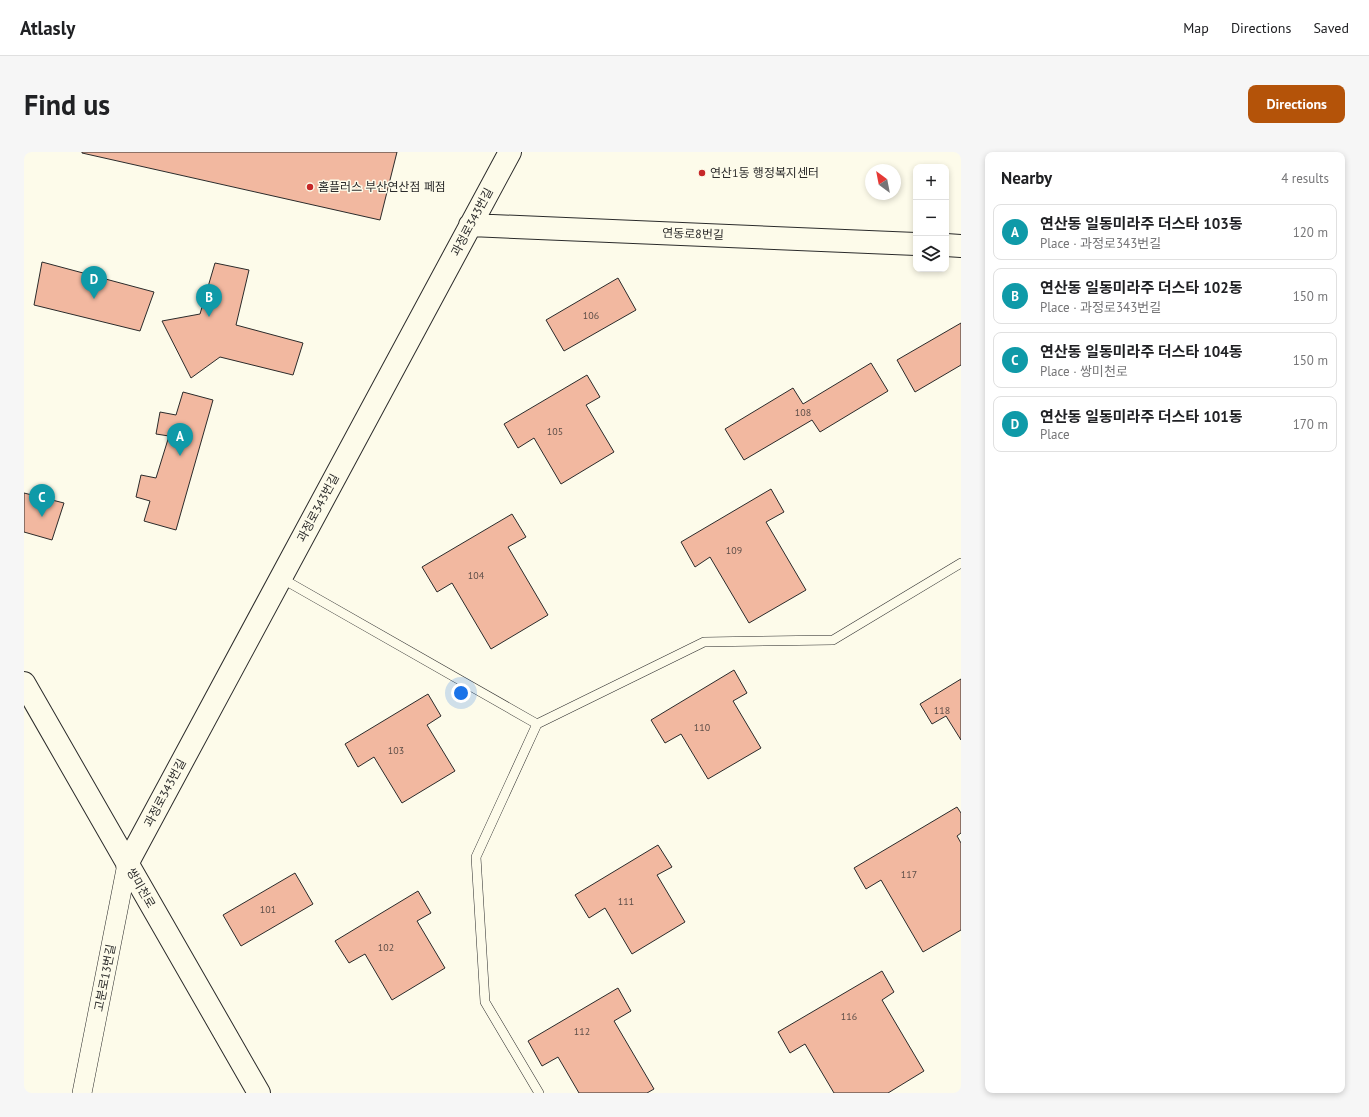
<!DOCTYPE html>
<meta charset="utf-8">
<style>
:root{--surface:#fff;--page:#f6f6f6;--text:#202124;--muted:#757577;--line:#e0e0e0;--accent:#b45309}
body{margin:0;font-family:"PT Sans","Noto Sans KR",sans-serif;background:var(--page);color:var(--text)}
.controls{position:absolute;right:12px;top:12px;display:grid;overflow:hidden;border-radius:8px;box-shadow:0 2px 6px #0003}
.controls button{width:36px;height:36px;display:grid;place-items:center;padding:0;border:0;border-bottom:1px solid var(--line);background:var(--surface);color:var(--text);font:20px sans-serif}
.compass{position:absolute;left:841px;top:12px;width:36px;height:36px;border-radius:50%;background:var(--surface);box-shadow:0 2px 6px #0003;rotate:328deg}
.you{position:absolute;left:437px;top:541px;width:14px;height:14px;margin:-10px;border:3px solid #fff;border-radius:50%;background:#1a73e8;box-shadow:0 0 0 6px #1a73e833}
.badge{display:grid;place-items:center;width:26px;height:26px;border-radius:50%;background:var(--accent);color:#fff;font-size:13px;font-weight:700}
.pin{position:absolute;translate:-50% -33px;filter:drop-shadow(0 1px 2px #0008)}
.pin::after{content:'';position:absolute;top:21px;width:14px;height:12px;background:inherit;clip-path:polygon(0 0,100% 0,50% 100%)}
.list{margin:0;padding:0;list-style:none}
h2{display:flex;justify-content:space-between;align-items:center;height:52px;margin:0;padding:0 16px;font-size:17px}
h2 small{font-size:13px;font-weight:400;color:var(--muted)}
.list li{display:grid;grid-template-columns:26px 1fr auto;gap:12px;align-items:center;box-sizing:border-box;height:56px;margin:0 8px 8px;padding:0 8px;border:1px solid var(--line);border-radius:8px}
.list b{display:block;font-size:15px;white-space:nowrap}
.list p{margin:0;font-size:13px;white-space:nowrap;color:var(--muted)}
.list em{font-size:13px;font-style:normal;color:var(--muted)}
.icon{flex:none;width:22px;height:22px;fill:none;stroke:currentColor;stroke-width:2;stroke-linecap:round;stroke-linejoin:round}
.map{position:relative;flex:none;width:937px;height:941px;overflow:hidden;border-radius:8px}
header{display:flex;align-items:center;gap:24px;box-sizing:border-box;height:56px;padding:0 20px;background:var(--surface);border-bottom:1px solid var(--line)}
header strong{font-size:19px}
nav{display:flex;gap:22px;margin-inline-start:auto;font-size:14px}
.intro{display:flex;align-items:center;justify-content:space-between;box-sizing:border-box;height:96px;padding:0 24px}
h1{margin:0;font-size:28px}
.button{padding:10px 18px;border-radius:8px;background:var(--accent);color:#fff;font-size:14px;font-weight:700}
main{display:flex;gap:24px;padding:0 24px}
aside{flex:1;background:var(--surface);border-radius:8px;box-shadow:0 2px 6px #0003}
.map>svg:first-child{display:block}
</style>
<header>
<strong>Atlasly</strong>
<nav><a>Map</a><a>Directions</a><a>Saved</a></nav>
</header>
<div class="intro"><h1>Find us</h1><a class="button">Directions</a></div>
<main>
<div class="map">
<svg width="937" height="941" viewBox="0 0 937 941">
<rect width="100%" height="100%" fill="#fdfbea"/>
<path fill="#f2b8a0" stroke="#2b2b2b" d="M58 0H373L356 68 58 1Z
M18 110 130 140 116 179 10 153Z
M191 111 225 118 212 173 279 191 269 223 196 205 167 226 138 169 176 162Z
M594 126 612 158 540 199 522 168Z
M937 171V213L891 240 873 208Z
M847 211 864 239 796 280 788 268 720 308 701 277 769 236 779 252Z
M563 223 576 245 562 253 590 300 537 332 510 286 494 296 480 272Z
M159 240 189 248 152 378 120 369 126 349 112 345 117 323 132 326 145 284 132 282 136 260 152 263Z
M747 337 760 360 742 370 782 438 725 471 686 405 671 415 657 390Z
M0 341 40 351 28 388 0 380Z
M488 362 502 385 484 395 524 463 467 497 428 431 413 440 398 415Z
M710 518 723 541 709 549 737 596 684 627 657 582 641 591 627 568Z
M937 527V588L922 564 908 572 896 552Z
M404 542 417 564 403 573 431 619 378 651 350 605 334 615 321 592Z
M933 655 937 661V681L933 684 937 691V778L899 800 857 728 842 737 830 716Z
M634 693 648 715 633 723 661 770 608 802 581 756 565 766 551 743Z
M271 721 289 752 217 794 199 763Z
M394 739 407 761 393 769 421 816 368 848 341 802 325 811 311 789Z
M858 819 870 840 858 848 900 919 864 941H810L781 892 766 901 754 880Z
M594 836 607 859 590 869 630 937 623 941H555L534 905 518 914 504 889Z"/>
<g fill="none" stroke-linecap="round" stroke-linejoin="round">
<g stroke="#2b2b2b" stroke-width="10">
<path id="service" d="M257 426 513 572 680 490 809 488 937 411
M513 572 452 705 461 850 515 941"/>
</g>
<g stroke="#2b2b2b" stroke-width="20">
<path id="minor" d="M58 941 103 712"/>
</g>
<g stroke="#2b2b2b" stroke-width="24">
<path id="tertiary" d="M446 73 892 92
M922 93 937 94
M0 531 235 941
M103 712 486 0"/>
</g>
<use href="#service" stroke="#fdfbea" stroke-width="9"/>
<use href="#minor" stroke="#fdfbea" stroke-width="19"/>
<use href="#tertiary" stroke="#fdfbea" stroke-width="22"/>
</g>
<g fill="#c62828" stroke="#fdfbea" stroke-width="1.5">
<circle cx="678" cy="21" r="4"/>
<circle cx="286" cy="35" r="4"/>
</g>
<g text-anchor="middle" stroke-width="3" stroke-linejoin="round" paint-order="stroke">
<g font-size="10" fill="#5d4e48">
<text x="567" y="167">106</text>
<text x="779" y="264">108</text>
<text x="531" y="283">105</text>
<text x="710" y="402">109</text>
<text x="452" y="427">104</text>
<text x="918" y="562">118</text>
<text x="678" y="579">110</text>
<text x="372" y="602">103</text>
<text x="885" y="726">117</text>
<text x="602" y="753">111</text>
<text x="244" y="761">101</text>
<text x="362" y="799">102</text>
<text x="825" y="868">116</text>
<text x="558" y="883">112</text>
</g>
<g font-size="12" fill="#2b2b2b" stroke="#fdfbea" text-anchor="start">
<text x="686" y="25">연산1동 행정복지센터</text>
<text x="294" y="39">홈플러스 부산연산점 페점</text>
</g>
<g font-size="12" fill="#2b2b2b" stroke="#fdfbea">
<text transform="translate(448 70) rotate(-62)" y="4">과정로343번길</text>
<text transform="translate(669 82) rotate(2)" y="4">연동로8번길</text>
<text transform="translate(294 356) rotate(-62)" y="4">과정로343번길</text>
<text transform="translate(141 641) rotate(-62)" y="4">과정로343번길</text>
<text transform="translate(117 736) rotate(60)" y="4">쌍미천로</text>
<text transform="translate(81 826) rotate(-79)" y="4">고분로13번길</text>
</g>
</g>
</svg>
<div class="controls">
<button>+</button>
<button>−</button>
<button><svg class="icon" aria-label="layers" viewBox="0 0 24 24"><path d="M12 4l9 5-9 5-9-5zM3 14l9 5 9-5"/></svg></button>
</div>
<svg class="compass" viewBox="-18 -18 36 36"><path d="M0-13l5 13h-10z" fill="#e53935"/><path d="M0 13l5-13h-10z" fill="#757577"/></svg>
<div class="you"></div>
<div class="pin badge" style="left:156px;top:304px;background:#0f9aa8">A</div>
<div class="pin badge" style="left:185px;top:165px;background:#0f9aa8">B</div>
<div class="pin badge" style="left:18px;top:365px;background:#0f9aa8">C</div>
<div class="pin badge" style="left:70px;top:147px;background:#0f9aa8">D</div>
</div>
<aside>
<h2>Nearby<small>4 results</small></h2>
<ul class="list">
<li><span class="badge" style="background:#0f9aa8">A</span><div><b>연산동 일동미라주 더스타 103동</b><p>Place · 과정로343번길</p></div><em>120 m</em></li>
<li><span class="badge" style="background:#0f9aa8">B</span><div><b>연산동 일동미라주 더스타 102동</b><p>Place · 과정로343번길</p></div><em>150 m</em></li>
<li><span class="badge" style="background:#0f9aa8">C</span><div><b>연산동 일동미라주 더스타 104동</b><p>Place · 쌍미천로</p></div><em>150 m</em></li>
<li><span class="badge" style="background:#0f9aa8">D</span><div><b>연산동 일동미라주 더스타 101동</b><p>Place</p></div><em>170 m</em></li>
</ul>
</aside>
</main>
